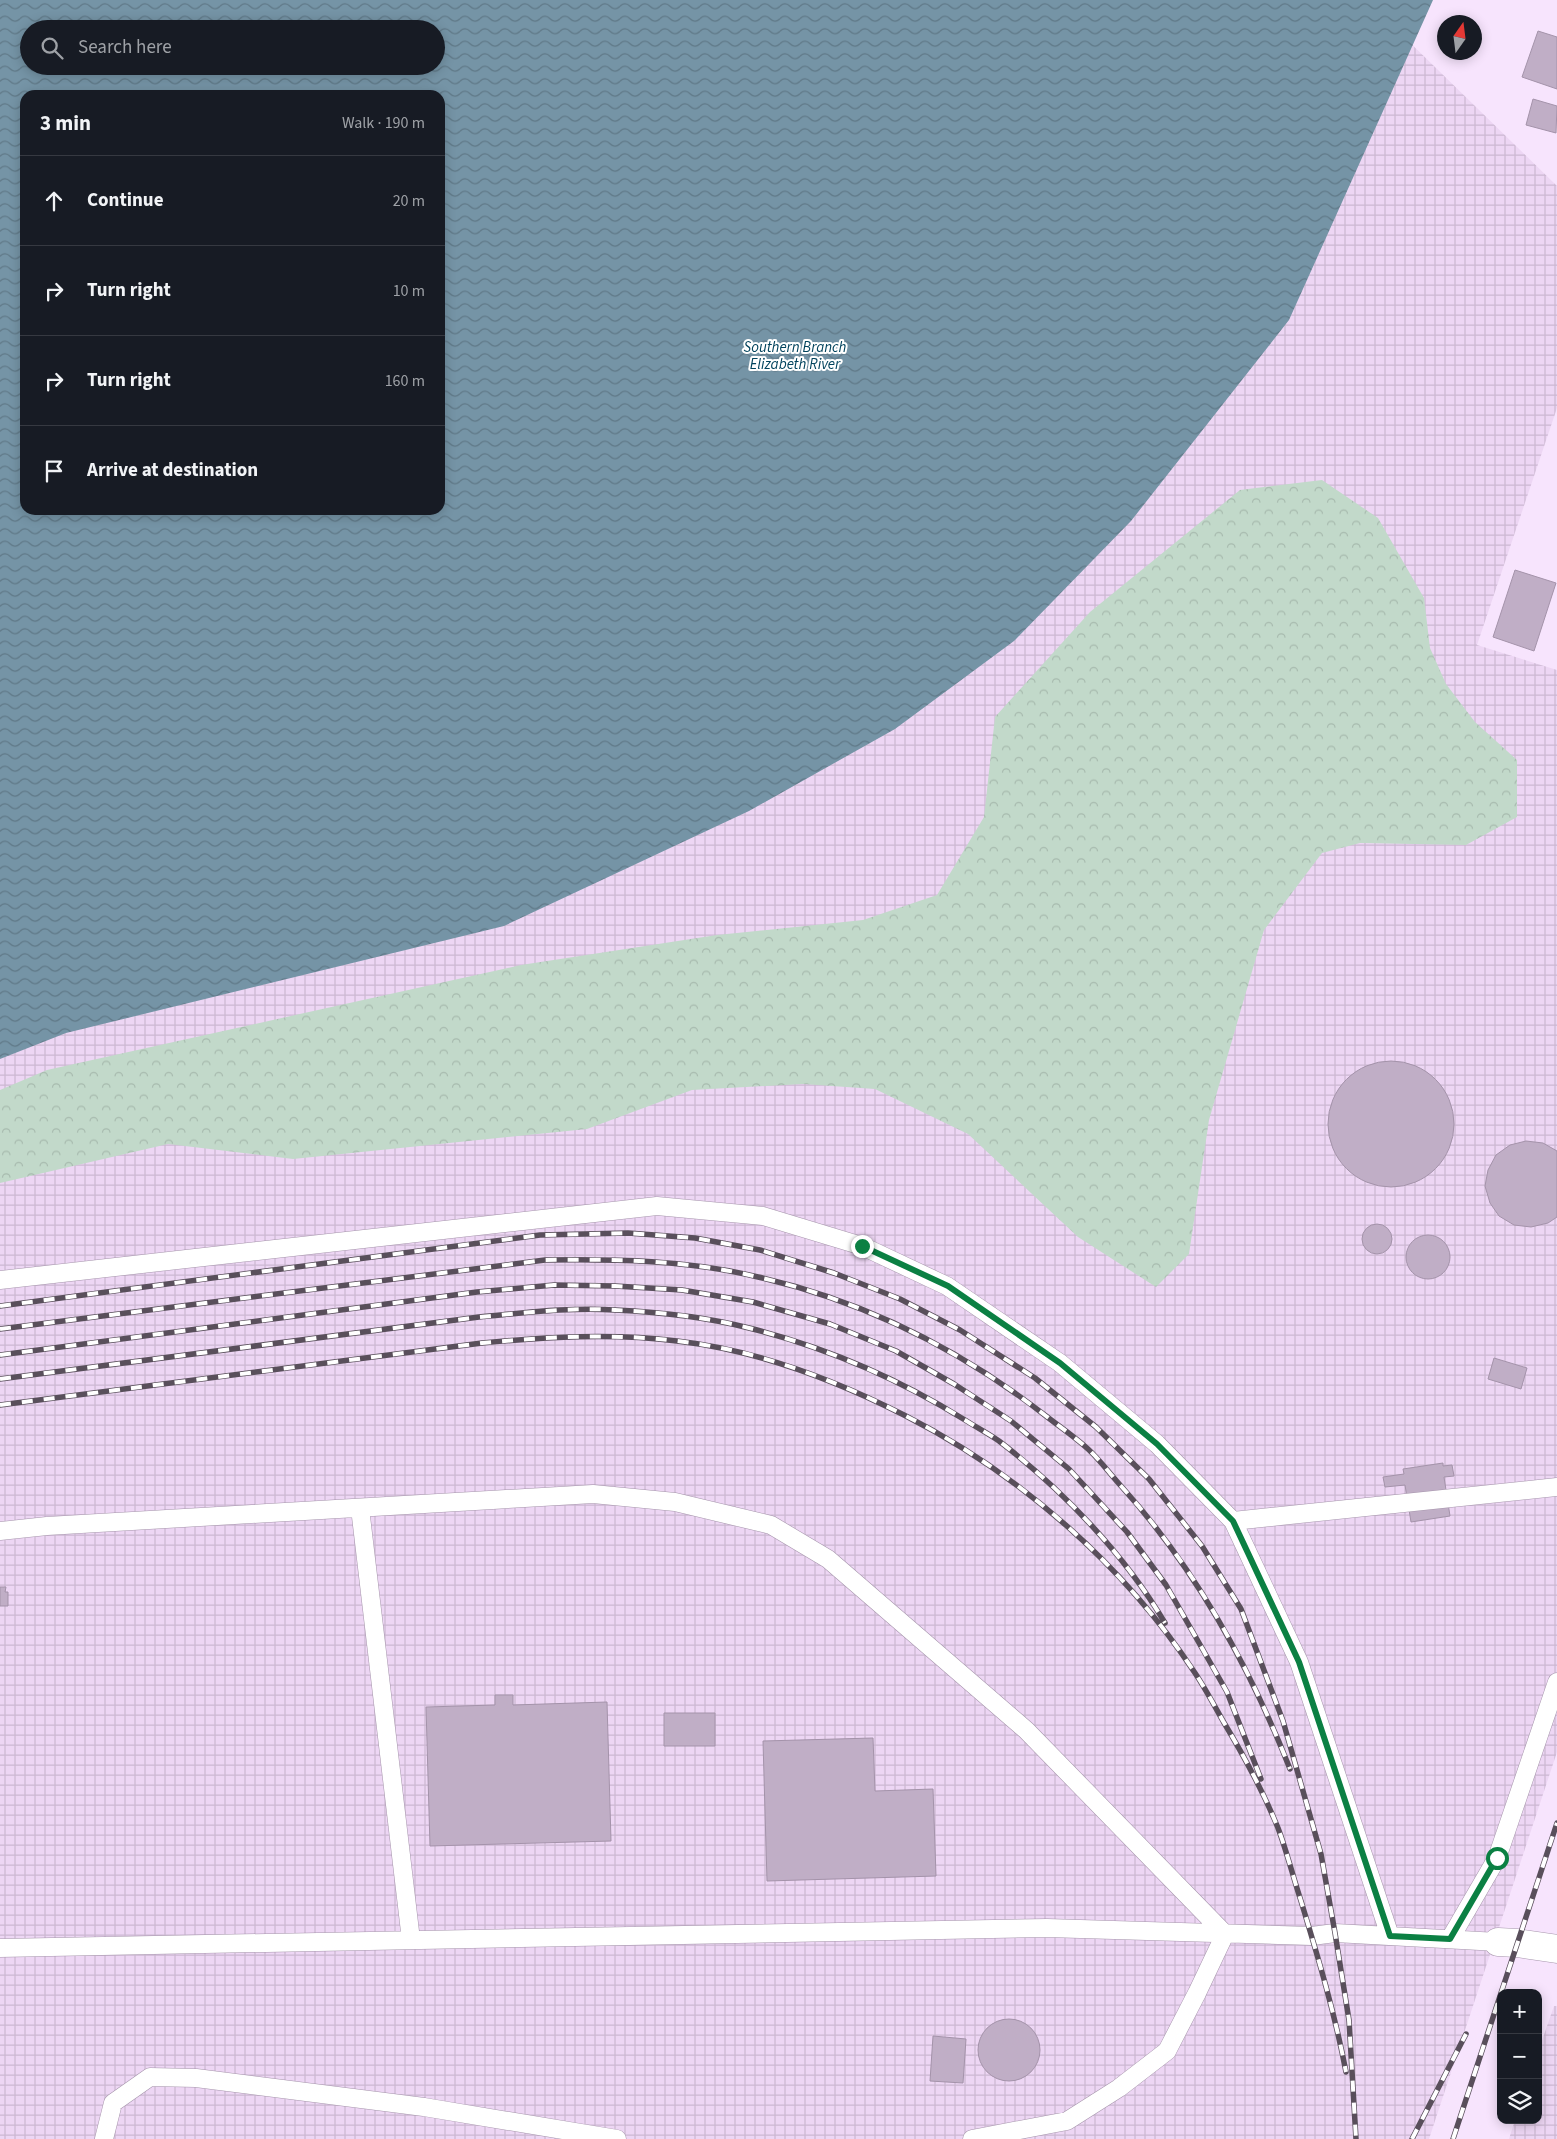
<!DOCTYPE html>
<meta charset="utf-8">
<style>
:root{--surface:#171b24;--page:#242831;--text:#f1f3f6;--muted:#9ea1a6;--line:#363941}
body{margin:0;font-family:"Source Sans 3",sans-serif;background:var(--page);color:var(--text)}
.controls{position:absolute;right:15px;bottom:15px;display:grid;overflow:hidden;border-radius:10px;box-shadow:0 2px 12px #0003}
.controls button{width:45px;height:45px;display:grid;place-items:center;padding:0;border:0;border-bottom:1px solid var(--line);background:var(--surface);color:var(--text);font:25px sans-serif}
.compass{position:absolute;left:1437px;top:15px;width:45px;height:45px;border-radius:50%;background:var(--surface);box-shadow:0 2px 12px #0003;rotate:14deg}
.stop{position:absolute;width:15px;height:15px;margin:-11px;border:4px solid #0b8043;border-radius:50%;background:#fff}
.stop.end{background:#0b8043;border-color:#fff;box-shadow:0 1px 5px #0008}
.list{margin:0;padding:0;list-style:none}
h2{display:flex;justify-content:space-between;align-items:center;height:65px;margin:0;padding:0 20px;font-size:21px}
h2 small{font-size:16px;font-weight:400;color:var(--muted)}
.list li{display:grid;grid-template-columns:32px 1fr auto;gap:15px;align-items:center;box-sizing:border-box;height:90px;padding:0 20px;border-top:1px solid var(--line)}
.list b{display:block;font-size:19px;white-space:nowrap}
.list em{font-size:16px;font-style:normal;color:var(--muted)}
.icon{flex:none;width:28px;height:28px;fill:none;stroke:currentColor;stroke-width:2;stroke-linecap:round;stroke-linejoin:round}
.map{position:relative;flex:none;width:1557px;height:2139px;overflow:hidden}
.search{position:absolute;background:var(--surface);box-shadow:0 2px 12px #0003;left:20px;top:20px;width:425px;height:55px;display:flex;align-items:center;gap:12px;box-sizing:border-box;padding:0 18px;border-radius:28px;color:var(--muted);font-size:19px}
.panel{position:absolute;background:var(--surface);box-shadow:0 2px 12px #0003;left:20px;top:90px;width:425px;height:425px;border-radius:15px}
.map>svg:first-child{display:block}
</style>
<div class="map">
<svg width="1557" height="2139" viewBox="0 0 1557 2139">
<defs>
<pattern id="industrial-grid" width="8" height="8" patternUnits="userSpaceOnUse" patternTransform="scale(1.25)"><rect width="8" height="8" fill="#edd6f4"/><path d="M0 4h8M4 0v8" fill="none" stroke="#ccb8d2"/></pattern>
<pattern id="forest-crowns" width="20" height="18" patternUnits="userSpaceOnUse" patternTransform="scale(1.25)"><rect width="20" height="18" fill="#c2d9ca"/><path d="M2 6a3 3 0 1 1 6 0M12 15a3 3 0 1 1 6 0" fill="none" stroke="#a7baae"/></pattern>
<pattern id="water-waves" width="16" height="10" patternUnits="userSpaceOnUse" patternTransform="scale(1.25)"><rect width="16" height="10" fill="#7594a6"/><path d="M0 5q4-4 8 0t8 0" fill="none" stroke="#607988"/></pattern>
</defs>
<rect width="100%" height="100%" fill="#f7e4fd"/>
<path fill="url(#industrial-grid)" d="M1397 30 1557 186V408L1477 645 1557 670V1752L1429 2139H0V1024Z
M1554 2006H1557V2139H1509L1515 2120H1538V2052Z"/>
<path fill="url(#forest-crowns)" d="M1322 480 1378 518 1424 598 1430 648 1446 684 1475 722 1517 760V817L1466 845 1360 843 1322 853 1264 930 1209 1120 1189 1254 1156 1287 1078 1237 968 1134 875 1089 803 1084 692 1090 587 1129 293 1159 168 1144 0 1183V1090L47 1070 521 965 717 935 863 920 937 895 984 817 995 717 1090 612 1240 490Z"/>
<path fill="url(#water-waves)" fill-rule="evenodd" d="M0 0H1433L1289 320 1131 521 1014 641 895 729 749 811 504 926 66 1033 0 1059ZM29 29H436V66H29ZM25 95H440V510H25Z"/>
<path fill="#c0aec6" stroke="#a493aa" d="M1538 31 1557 37V89L1522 77Z
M1533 99 1557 106 1556 133 1526 125Z
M1515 570 1556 583 1534 651 1493 637Z
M1328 1124a63 63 0 1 1 126 0a63 63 0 1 1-126 0Z
M1526 1141 1543 1143 1557 1151V1217L1548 1223 1531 1227 1514 1225 1499 1216 1490 1203 1485 1186 1488 1170 1496 1155 1510 1145Z
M1362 1239a15 15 0 1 1 30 0a15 15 0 1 1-30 0Z
M1406 1257a22 22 0 1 1 44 0a22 22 0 1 1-44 0Z
M1494 1358 1527 1368 1521 1389 1488 1379Z
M1443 1463V1466L1452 1465 1454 1476 1444 1477 1450 1516 1411 1522 1405 1485 1385 1487 1383 1477 1404 1474 1403 1469Z
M0 1587H6L5 1592H8V1606H0Z
M495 1695H513V1705L607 1702 611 1841 430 1846 426 1707 495 1705Z
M664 1713H715V1746H664Z
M873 1738 875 1791 933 1789 936 1876 767 1881 763 1741Z
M978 2050a31 31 0 1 1 62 0a31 31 0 1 1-62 0Z
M933 2036 966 2039 963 2083 930 2081Z"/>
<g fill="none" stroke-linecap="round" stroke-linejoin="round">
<g stroke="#a695ac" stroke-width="19">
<path id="lane" d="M0 1280 657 1206 763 1216 862 1246 947 1286 1060 1363 1157 1444 1233 1521 1299 1662 1390 1936
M360 1508 411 1940
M1233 1521 1557 1487
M0 1531 47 1526 593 1494 675 1502 771 1525 828 1559 1026 1730 1225 1934 1197 1993 1167 2051 1119 2088 1067 2121 972 2139
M1450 1939 1497 1858 1557 1682
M0 1948 1047 1928 1312 1936 1335 1933 1498 1942
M104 2139 113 2103 150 2077 196 2078 424 2107 617 2139"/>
</g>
<g stroke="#a695ac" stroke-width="29">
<path id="street" d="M1498 1942 1517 1943 1557 1949"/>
</g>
<use href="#lane" stroke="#fff" stroke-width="18"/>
<use href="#street" stroke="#fff" stroke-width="28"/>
<g stroke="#594f5b" stroke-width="5.5">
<path id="rail" d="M0 1306 540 1235 628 1233 695 1238 760 1250 834 1273 900 1299 960 1330 1035 1378 1096 1427 1149 1479 1202 1546 1241 1609 1283 1721 1321 1854 1335 1933 1349 2020 1356 2139
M0 1329 545 1260C616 1259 688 1260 758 1277 864 1301 961 1350 1046 1416 1060 1427 1075 1437 1088 1449 1100 1460 1110 1474 1121 1486 1196 1569 1249 1665 1290 1769
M0 1355 477 1292 554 1285 615 1286 682 1290 753 1302 830 1324 896 1351 954 1384 1011 1421 1069 1469 1127 1532 1166 1585 1227 1692 1261 1779
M0 1379 479 1317C524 1313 570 1307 615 1310 659 1312 706 1317 749 1328 825 1347 899 1379 965 1420 976 1427 989 1434 999 1441 1063 1490 1125 1555 1165 1623
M0 1405 482 1343C548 1337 611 1333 677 1341 757 1350 833 1379 904 1415 1020 1474 1123 1564 1195 1673 1205 1688 1214 1705 1223 1721 1244 1756 1263 1791 1278 1828 1287 1852 1293 1877 1301 1901 1318 1957 1335 2014 1346 2072
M1501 1993 1557 1823
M1412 2139 1466 2034
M1453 2139 1501 1993"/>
</g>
<use href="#rail" stroke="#fff" stroke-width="4" stroke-dasharray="11" stroke-linecap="butt"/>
</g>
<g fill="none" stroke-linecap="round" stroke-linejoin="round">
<path stroke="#0b8043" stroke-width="6" d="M862 1246 948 1286 1060 1363 1157 1444 1233 1521 1299 1662 1390 1936 1450 1939 1497 1858"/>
</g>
<g text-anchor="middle" stroke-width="4" stroke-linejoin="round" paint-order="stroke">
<g font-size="15" font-style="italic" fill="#02435d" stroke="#fff">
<text x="795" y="352">Southern Branch<tspan x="795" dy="17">Elizabeth River</tspan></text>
</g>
</g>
</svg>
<div class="controls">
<button>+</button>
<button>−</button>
<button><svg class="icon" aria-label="layers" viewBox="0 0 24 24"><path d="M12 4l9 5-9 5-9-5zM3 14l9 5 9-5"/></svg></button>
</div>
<svg class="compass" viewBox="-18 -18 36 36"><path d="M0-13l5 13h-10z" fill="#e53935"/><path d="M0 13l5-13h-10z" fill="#9ea1a6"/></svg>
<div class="stop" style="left:1497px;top:1858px"></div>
<div class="stop end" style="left:862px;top:1246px"></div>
<div class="search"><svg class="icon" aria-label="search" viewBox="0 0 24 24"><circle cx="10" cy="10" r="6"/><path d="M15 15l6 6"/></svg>Search here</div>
<section class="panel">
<h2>3 min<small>Walk · 190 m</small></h2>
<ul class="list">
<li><svg class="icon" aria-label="ahead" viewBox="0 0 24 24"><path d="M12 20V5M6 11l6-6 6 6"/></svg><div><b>Continue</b></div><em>20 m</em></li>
<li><svg class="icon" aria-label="right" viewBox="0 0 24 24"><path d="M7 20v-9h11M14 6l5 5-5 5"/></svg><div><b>Turn right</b></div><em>10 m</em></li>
<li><svg class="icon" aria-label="right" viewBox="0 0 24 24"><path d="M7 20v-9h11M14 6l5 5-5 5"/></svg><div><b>Turn right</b></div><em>160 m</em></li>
<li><svg class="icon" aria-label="arrive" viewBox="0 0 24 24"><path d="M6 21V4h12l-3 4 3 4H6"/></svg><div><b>Arrive at destination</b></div></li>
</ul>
</section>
</div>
